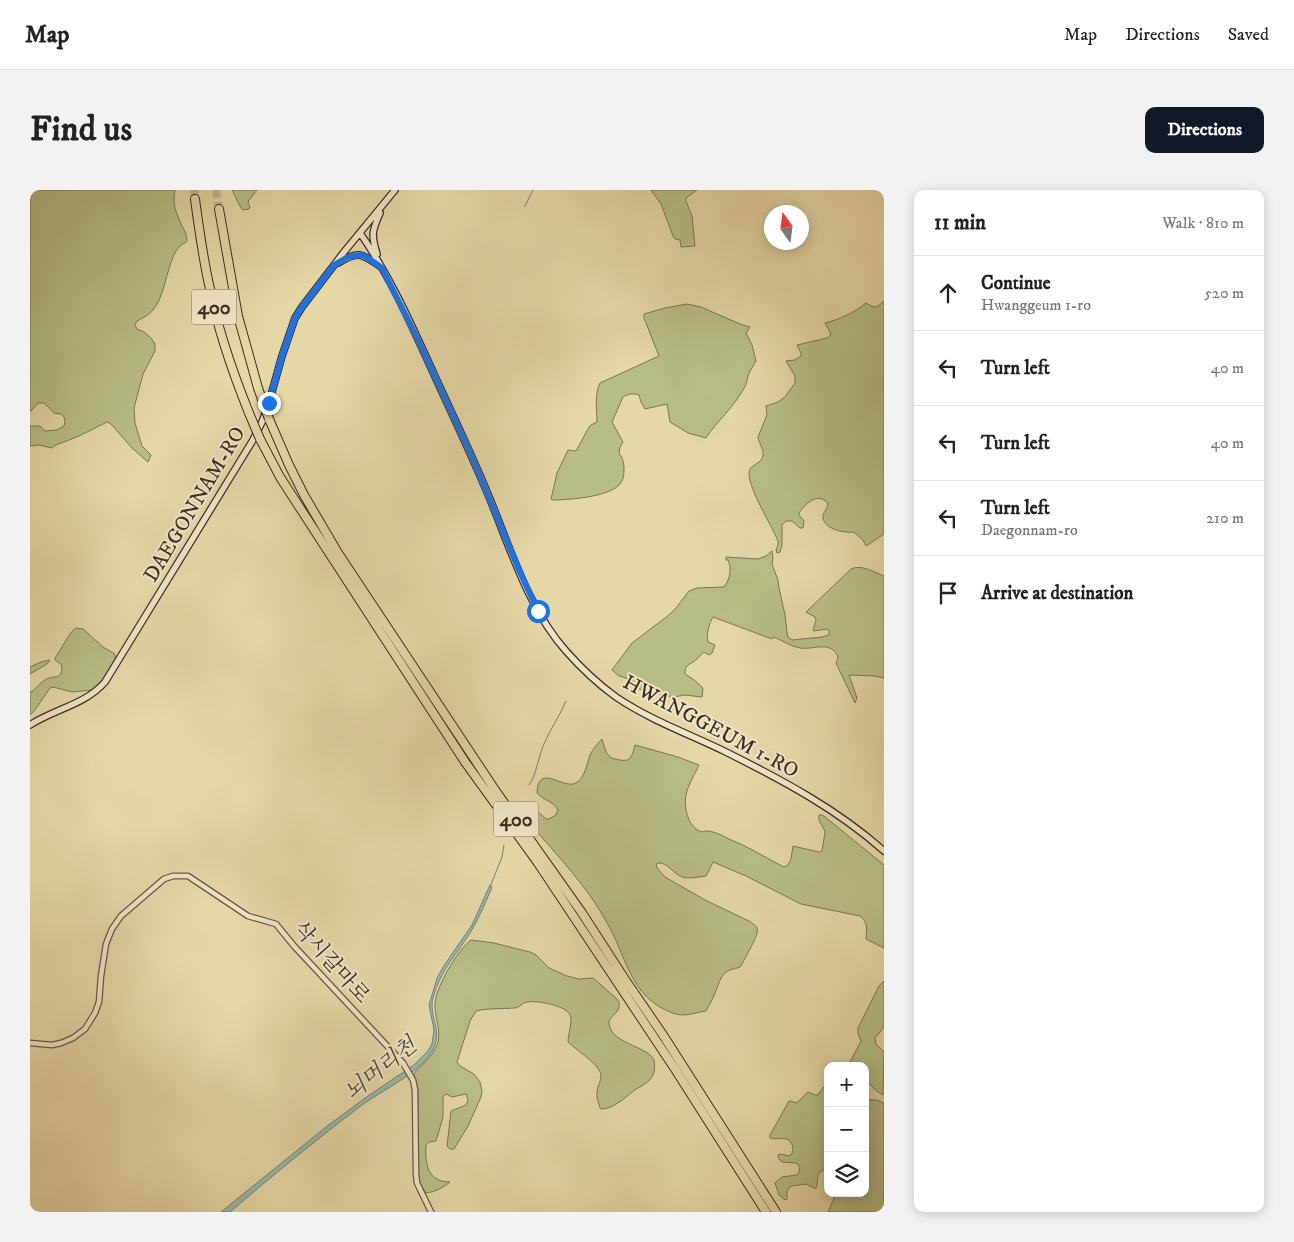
<!DOCTYPE html>
<meta charset="utf-8">
<style>
:root{--surface:#fff;--page:#f2f2f2;--text:#222;--muted:#767676;--line:#e0e0e0;--accent:#111827}
body{margin:0;font-family:"IM FELL DW Pica","Noto Serif KR",serif;background:var(--page);color:var(--text)}
.controls{position:absolute;right:15px;bottom:15px;display:grid;overflow:hidden;border-radius:10px;box-shadow:0 2px 12px #0003}
.controls button{width:45px;height:45px;display:grid;place-items:center;padding:0;border:0;border-bottom:1px solid var(--line);background:var(--surface);color:var(--text);font:25px sans-serif}
.compass{position:absolute;left:734px;top:15px;width:45px;height:45px;border-radius:50%;background:var(--surface);box-shadow:0 2px 12px #0003;rotate:346deg}
.stop{position:absolute;width:15px;height:15px;margin:-11px;border:4px solid #1a73e8;border-radius:50%;background:#fff}
.stop.end{background:#1a73e8;border-color:#fff;box-shadow:0 1px 5px #0008}
.list{margin:0;padding:0;list-style:none}
h2{display:flex;justify-content:space-between;align-items:center;height:65px;margin:0;padding:0 20px;font-size:21px}
h2 small{font-size:16px;font-weight:400;color:var(--muted)}
.list li{display:grid;grid-template-columns:32px 1fr auto;gap:15px;align-items:center;box-sizing:border-box;height:75px;padding:0 20px;border-top:1px solid var(--line)}
.list b{display:block;font-size:19px;white-space:nowrap}
.list p{margin:0;font-size:16px;white-space:nowrap;color:var(--muted)}
.list em{font-size:16px;font-style:normal;color:var(--muted)}
.icon{flex:none;width:28px;height:28px;fill:none;stroke:currentColor;stroke-width:2;stroke-linecap:round;stroke-linejoin:round}
.map{position:relative;flex:none;width:854px;height:1022px;overflow:hidden;border-radius:10px}
header{display:flex;align-items:center;gap:30px;box-sizing:border-box;height:70px;padding:0 25px;background:var(--surface);border-bottom:1px solid var(--line)}
header strong{font-size:24px}
nav{display:flex;gap:28px;margin-inline-start:auto;font-size:18px}
.intro{display:flex;align-items:center;justify-content:space-between;box-sizing:border-box;height:120px;padding:0 30px}
h1{margin:0;font-size:35px}
.button{padding:12px 22px;border-radius:10px;background:var(--accent);color:#fff;font-size:18px;font-weight:700}
main{display:flex;gap:30px;padding:0 30px}
aside{flex:1;background:var(--surface);border-radius:10px;box-shadow:0 2px 12px #0003}
.map>svg:first-child{display:block}
</style>
<header>
<strong>Map</strong>
<nav><a>Map</a><a>Directions</a><a>Saved</a></nav>
</header>
<div class="intro"><h1>Find us</h1><a class="button">Directions</a></div>
<main>
<div class="map">
<svg width="854" height="1022" viewBox="0 0 854 1022">
<rect width="100%" height="100%" fill="#e6d7a6"/>
<filter id="stains"><feTurbulence type="fractalNoise" baseFrequency=".004" numOctaves="4"/><feColorMatrix values="0 0 0 0 .2 0 0 0 0 .09 0 0 0 0 .02 0 0 0 .5 -.17"/></filter>
<radialGradient id="worn" r=".72"><stop offset=".6" stop-color="#630" stop-opacity="0"/><stop offset="1" stop-color="#630" stop-opacity=".3"/></radialGradient>
<path fill="#b7be85" stroke="#7a7654" d="M0 0H145C142 15 146 22 152 36 155 41 157 45 157 51 157 52 151 55 151 55 137 67 137 103 123 120 119 125 113 128 107 131L105 135 107 139 114 142 121 148 125 154V161L113 184 104 218 105 233 112 256 121 265 118 272 102 258 81 234 77 232 49 246 26 255 22 258 9 255 0 256V236H10L15 241 27 240 34 236 35 231 34 227 31 224 24 223 14 213H8L0 222Z
M202 0H227L219 10 218 13 220 17 219 19 213 20 211 18Z
M621 0H667L656 8V11L662 26 665 56 651 57 650 50 645 49 643 46 631 14Z
M854 111V344L836 356 833 350 824 342C815 343 795 340 793 328 792 323 798 319 798 313 787 302 776 313 769 323V325L774 331 773 338H770L762 331H756L752 335V356L750 362 747 363 746 360 748 355V351C741 334 719 300 719 283 719 274 731 275 733 266 734 260 729 253 728 247L737 225 736 216 748 212 755 207 765 193V186L756 171 765 170 771 166V163L767 155 797 148 801 145 800 142 795 133C810 129 824 123 836 113 846 119 846 118 854 111Z
M657 114 671 117 710 134 720 137 716 143 722 155 726 171C724 174 722 178 720 181 717 187 717 195 713 200 703 218 687 231 676 248L658 243 640 232 637 214 615 219 611 212 609 205C604 203 597 204 593 207L582 232 593 252 590 257 589 263C593 268 593 271 594 277 594 284 594 290 589 295 578 307 538 310 522 310L521 309 527 283 538 260 546 261 559 237 561 235 567 232C567 220 564 205 570 193L629 166 614 128V124L635 118Z
M742 361 743 368 742 374 748 390 749 398 755 425 757 442 758 447 762 450 792 447 799 445V441L797 439 784 441 783 440 786 430 785 427 776 422 821 379C831 374 844 382 854 386V488L844 486 819 485 827 508 825 513 806 473C808 469 809 466 805 462 797 452 781 460 770 458 760 456 753 451 744 447L742 449 683 427C679 434 676 444 678 452L685 455 682 463 679 465 674 462C672 463 670 466 668 468 662 475 654 473 655 484L663 489 673 498 672 507 655 505 643 507 609 499 600 494 599 489 589 486 582 480 602 453 639 425 646 418 659 401 667 398 694 397C700 390 702 378 698 370H696V367L728 369 736 366Z
M46 438 53 439 73 457 85 464V470L83 475 72 491 63 500 42 502 23 497 20 498 5 520 0 525V502L3 501C10 494 16 486 27 487 32 484 33 480 31 474L25 470V468C32 459 38 443 46 438Z
M20 470 17 474 0 484V477L11 472Z
M572 549 576 562 581 568C597 572 601 573 605 555L648 567 669 575C659 596 650 606 659 630 661 634 665 639 669 641 675 643 671 641 677 641 684 641 693 646 699 649 717 656 733 666 750 675L754 677 758 675 761 669 763 656 789 662 792 661 795 642C793 635 788 633 789 625H791L794 626 854 675V758L836 749C837 739 838 732 830 726L771 714 716 686 683 672 676 686C668 687 659 689 652 687 643 684 638 672 628 673L626 675 627 678 635 687 675 710 721 732C723 734 727 736 727 738 730 744 714 769 711 776 706 780 701 778 696 782 690 787 688 796 685 803 683 809 679 815 676 821 668 822 660 825 653 825 642 825 627 816 619 809 601 793 594 767 584 746 580 737 574 728 569 719 547 684 518 656 492 624V622L495 618 508 622 516 629H519L526 625 528 620C522 610 514 611 507 603 508 572 533 600 546 593 555 588 557 573 560 565 563 559 567 554 572 549Z
M441 750 464 753 500 762 506 765 519 778 537 786 549 789 563 788 587 809 589 812C591 821 583 824 579 831 578 854 617 855 624 870 625 875 625 881 623 885 619 894 608 897 602 902 597 906 592 911 586 914 582 917 576 919 571 919L570 918C569 913 566 908 567 902 567 897 571 892 571 886 571 875 546 860 538 852 538 844 543 831 540 825 537 816 507 810 498 812 492 812 490 818 484 818 472 819 458 818 446 821L440 831 427 872 430 876 444 884 450 892 452 901 451 907 438 936 424 959H420L417 956 421 921 436 915 438 910 436 904 422 907 416 904 413 906V927L406 951 399 952 396 955C395 973 397 992 420 992 414 997 405 1002 396 1003L391 996 388 985V900L384 885 385 882C394 873 405 864 408 852 411 838 404 826 405 813 406 797 428 759 441 750Z
M854 791V837L845 848 846 854 854 862 853 905C840 898 835 890 835 876H818L831 851 828 843V838L849 796Z
M798 891V982L793 980C785 984 789 991 786 998H784L776 994 761 996 757 1001V1009L755 1010 749 1005 745 993 752 987 767 985 769 982 770 977 766 973 752 972 749 969 748 965 750 964 760 966C765 961 763 954 759 950 753 947 747 950 740 948V945L759 911H761L766 913 770 910 778 902 785 905H788Z
M835 910H846L854 913V1022H798L806 1003H835Z"/>
<path fill="#96b9a9" stroke="#728173" d="M460 695 462 697 460 702C454 716 448 730 440 743 425 767 411 779 403 808 398 828 415 841 401 863 387 884 353 900 332 915 287 949 243 985 200 1022H191L296 937 338 906 384 875 398 861 402 854 404 840 399 815 407 788 415 774 442 735Z"/>
<g fill="none" stroke-linecap="round" stroke-linejoin="round">
<path stroke="#728173" stroke-width="1" d="M495 16 503 0
M499 595C507 584 508 567 514 554 520 539 530 526 536 511
M460 697 472 667 474 655"/>
<path stroke="#c4b58c" stroke-width="8" stroke-dasharray="8 4" stroke-linecap="butt" d="M164 0 165 9
M186 0 189 19"/>
<g stroke="#665844" stroke-width="7">
<path id="street" d="M0 853 22 855 31 853 43 848 55 839 65 823 69 812 71 786 76 754 82 739 91 726 134 689 143 686H158L218 726 246 734 264 756 373 873 383 890 385 900 386 984 387 993 401 1022"/>
</g>
<g stroke="#3c2d23" stroke-width="8">
<path id="secondary" d="M330 43C360 86 381 134 403 182 421 222 440 261 457 302 479 354 498 419 536 461 551 478 568 494 586 507 620 530 659 544 696 562 752 590 807 619 854 661
M347 64C341 45 342 41 350 23
M308 73C329 60 332 64 351 77
M0 535C24 519 55 515 75 492L223 250 232 232 238 216 252 166 265 128 272 117 314 62 365 0"/>
</g>
<g stroke="#3c2d23" stroke-width="10">
<path id="highway" d="M165 9C169 39 173 69 180 99 188 141 203 183 219 223
M189 19 208 126 228 198
M239 229 259 275 274 305 308 363 465 600 552 723 594 788 633 845 746 1022
M230 249 250 287 268 315 435 572 508 673 645 879 736 1022"/>
</g>
<use href="#street" stroke="#efe5c5" stroke-width="4.5"/>
<use href="#secondary" stroke="#efe5c5" stroke-width="5.5"/>
<use href="#highway" stroke="#e6d7a6" stroke-width="8"/>
<g stroke="#3c2d23" stroke-width="10" stroke-linecap="butt">
<path id="highway-bridge" d="M228 198 239 229
M219 223 230 249"/>
</g>
<use href="#highway-bridge" stroke="#e6d7a6" stroke-width="8"/>
</g>
<g fill="none" stroke-linecap="round" stroke-linejoin="round">
<path stroke="#1a73e8" stroke-width="6" d="M239 213 252 166 265 128 272 117 304 75 318 67 331 65 335 66 352 78 388 150 442 267 489 380 508 421"/>
</g>
<g text-anchor="middle" stroke-width="4" stroke-linejoin="round" paint-order="stroke">
<g fill="#efe5c5" stroke="#726454" stroke-width="1">
<rect x="161.5" y="99.5" width="45" height="35" rx="4"/>
<rect x="463.5" y="611.5" width="45" height="35" rx="4"/>
</g>
<g font-size="20" font-weight="bold" fill="#3c2d23">
<text x="184" y="124">400</text>
<text x="486" y="636">400</text>
</g>
<g font-size="21" fill="#3c2d23" stroke="#efe5c5">
<text transform="translate(164 314) rotate(-59)" y="7">DAEGONNAM-RO</text>
<text transform="translate(681 536) rotate(28)" y="7">HWANGGEUM 1-RO</text>
<text transform="translate(302 772) rotate(48)" y="7">삭시갈마로</text>
</g>
<g font-size="22" font-style="italic" fill="#4e493e" stroke="#efe5c5">
<text transform="translate(350 878) rotate(-39)" y="8">뇌머리천</text>
</g>
</g>
<rect width="100%" height="100%" filter="url(#stains)"/>
<rect width="100%" height="100%" fill="url(#worn)"/>
</svg>
<div class="controls">
<button>+</button>
<button>−</button>
<button><svg class="icon" aria-label="layers" viewBox="0 0 24 24"><path d="M12 4l9 5-9 5-9-5zM3 14l9 5 9-5"/></svg></button>
</div>
<svg class="compass" viewBox="-18 -18 36 36"><path d="M0-13l5 13h-10z" fill="#e53935"/><path d="M0 13l5-13h-10z" fill="#767676"/></svg>
<div class="stop" style="left:508px;top:421px"></div>
<div class="stop end" style="left:239px;top:213px"></div>
</div>
<aside>
<h2>11 min<small>Walk · 810 m</small></h2>
<ul class="list">
<li><svg class="icon" aria-label="ahead" viewBox="0 0 24 24"><path d="M12 20V5M6 11l6-6 6 6"/></svg><div><b>Continue</b><p>Hwanggeum 1-ro</p></div><em>520 m</em></li>
<li><svg class="icon" aria-label="left" viewBox="0 0 24 24"><path d="M17 20v-9H6M10 6l-5 5 5 5"/></svg><div><b>Turn left</b></div><em>40 m</em></li>
<li><svg class="icon" aria-label="left" viewBox="0 0 24 24"><path d="M17 20v-9H6M10 6l-5 5 5 5"/></svg><div><b>Turn left</b></div><em>40 m</em></li>
<li><svg class="icon" aria-label="left" viewBox="0 0 24 24"><path d="M17 20v-9H6M10 6l-5 5 5 5"/></svg><div><b>Turn left</b><p>Daegonnam-ro</p></div><em>210 m</em></li>
<li><svg class="icon" aria-label="arrive" viewBox="0 0 24 24"><path d="M6 21V4h12l-3 4 3 4H6"/></svg><div><b>Arrive at destination</b></div></li>
</ul>
</aside>
</main>
